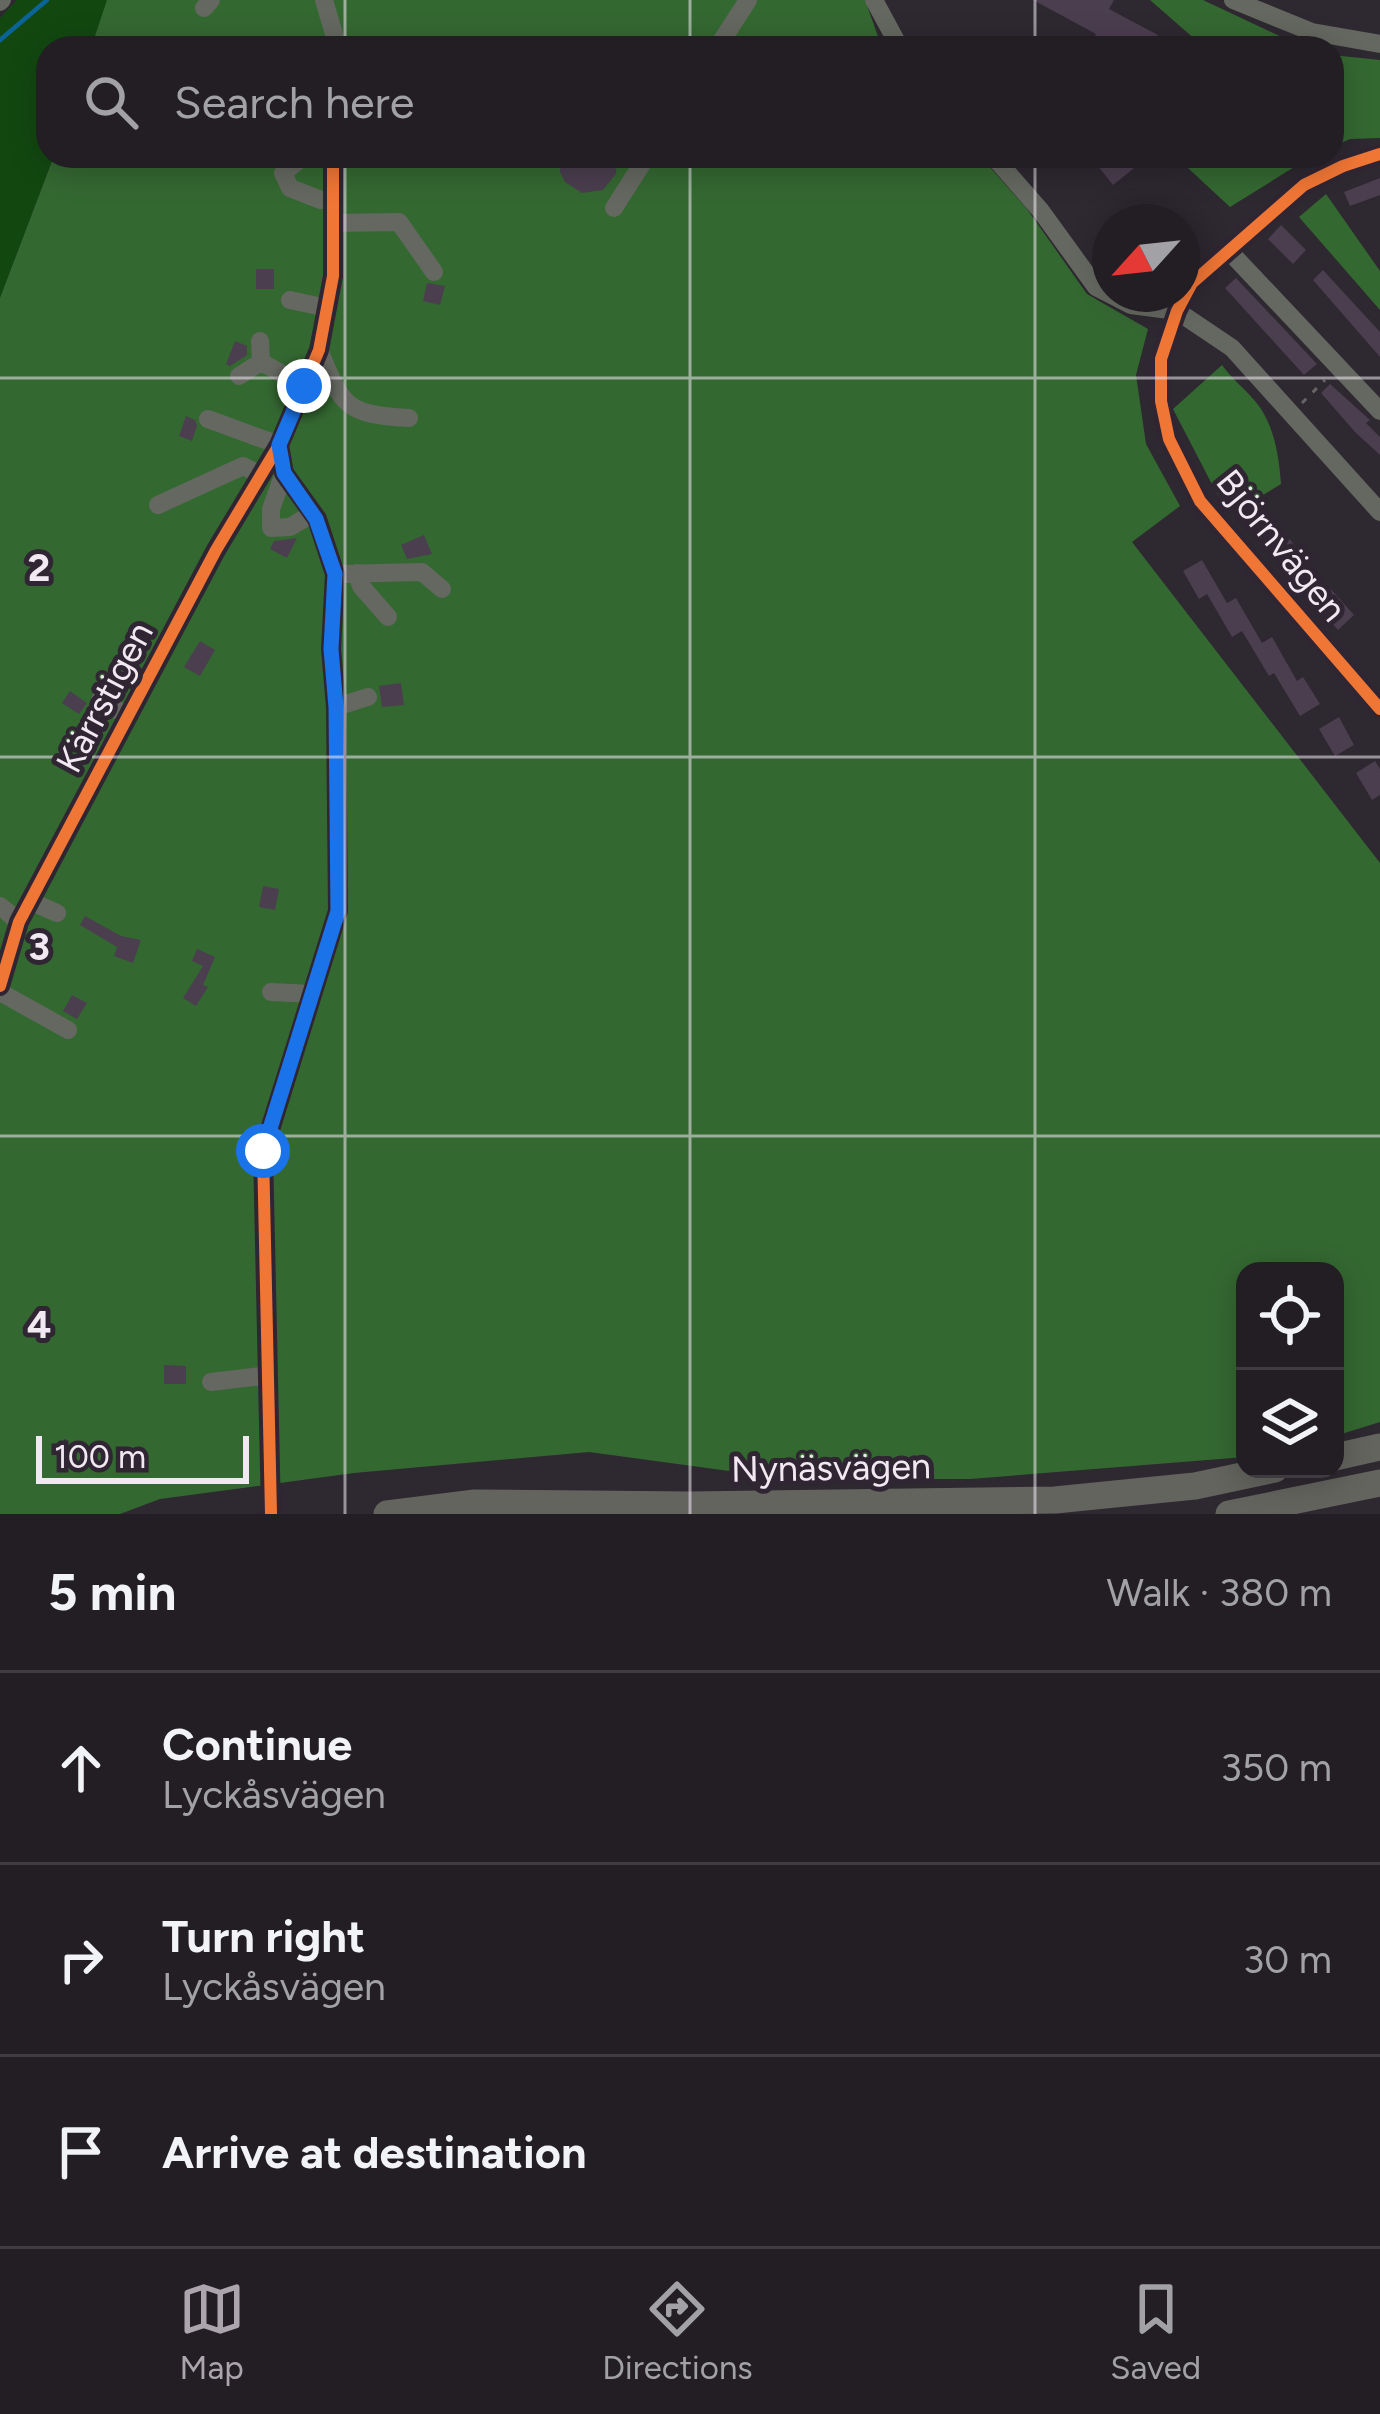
<!DOCTYPE html>
<meta charset="utf-8">
<style>
:root{--surface:#221e24;--page:#2a272c;--text:#f1f3f6;--muted:#a2a2a6;--line:#3f3c41;--accent:#aca5ae}
body{margin:0;font-family:Figtree,sans-serif;background:var(--page);color:var(--text)}
.controls{position:absolute;right:36px;bottom:36px;display:grid;overflow:hidden;border-radius:24px;box-shadow:0 6px 30px #0003}
.controls button{width:108px;height:108px;display:grid;place-items:center;padding:0;border:0;border-bottom:3px solid var(--line);background:var(--surface);color:var(--text);font:60px sans-serif}
.compass{position:absolute;left:1092px;top:204px;width:108px;height:108px;border-radius:50%;background:var(--surface);box-shadow:0 6px 30px #0003;rotate:243deg}
.scale{position:absolute;left:36px;bottom:30px;width:213px;box-sizing:border-box;padding-left:12px;border:6px solid #f0e9f2;border-top:0;font-size:33px;line-height:42px;white-space:nowrap;color:#f0e9f2;-webkit-text-stroke:9px #302533;paint-order:stroke}
.stop{position:absolute;width:36px;height:36px;margin:-27px;border:9px solid #1a73e8;border-radius:50%;background:#fff}
.stop.end{background:#1a73e8;border-color:#fff;box-shadow:0 3px 12px #0008}
.list{margin:0;padding:0;list-style:none}
h2{display:flex;justify-content:space-between;align-items:center;height:156px;margin:0;padding:0 48px;font-size:51px}
h2 small{font-size:39px;font-weight:400;color:var(--muted)}
.list li{display:grid;grid-template-columns:78px 1fr auto;gap:36px;align-items:center;box-sizing:border-box;height:192px;padding:0 48px;border-top:3px solid var(--line)}
.list b{display:block;font-size:45px;white-space:nowrap}
.list p{margin:0;font-size:39px;white-space:nowrap;color:var(--muted)}
.list em{font-size:39px;font-style:normal;color:var(--muted)}
.icon{flex:none;width:66px;height:66px;fill:none;stroke:currentColor;stroke-width:2;stroke-linecap:round;stroke-linejoin:round}
.map{position:relative;flex:none;width:1380px;height:1514px;overflow:hidden}
.search{position:absolute;background:var(--surface);box-shadow:0 6px 30px #0003;left:36px;right:36px;top:36px;height:132px;display:flex;align-items:center;gap:30px;box-sizing:border-box;padding:0 42px;border-radius:36px;color:var(--muted);font-size:45px}
.sheet{height:732px;background:var(--surface)}
nav{display:flex;justify-content:space-around;align-items:center;box-sizing:border-box;height:168px;border-top:3px solid var(--line);background:var(--surface);font-size:33px;color:var(--muted)}
nav a{display:grid;justify-items:center;gap:6px}
nav .on{color:var(--accent)}
.map>svg:first-child{display:block}
</style>
<div class="map">
<svg width="1380" height="1514" viewBox="0 0 1380 1514">
<rect width="100%" height="100%" fill="#2e2830"/>
<path fill="#124810" d="M17 0H108L91 48H48V156H54L0 298V18Z"/>
<path fill="#346831" d="M107 0H865L879 39 887 48H91Z
M1150 0H1203L1305 48H1205Z
M1332 55 1380 60V138L1350 139 1332 147Z
M54 156H980L1027 209 1087 294 1148 329 1136 375 1146 444 1180 506 1132 542 1380 863V1422L1335 1436V1271H1245V1457L970 1479H787L589 1452 354 1473 160 1499 120 1514H0V298Z
M1175 156H1312L1230 207Z
M1326 194 1380 271V310L1299 217Z
M1222 365C1232 379 1244 388 1255 401 1274 423 1279 456 1281 484L1237 511 1217 494 1173 409Z"/>
<g fill="none" stroke-linecap="round" stroke-linejoin="round">
<path stroke="#0b6497" stroke-width="4.5" d="M0 40 47 0"/>
</g>
<path fill="#4b3e4f" d="M1033 0H1114L1109 9 1158 35 1151 48H1088L1096 34Z
M559 156H617L616 174 603 190 582 193 565 182 560 172Z
M1090 156H1149L1113 185Z
M1380 178V195L1350 206 1344 192Z
M1281 225 1306 250 1293 264 1268 239Z
M256 269H274V289H256Z
M1323 270 1380 332V357L1313 280Z
M1236 278 1317 364 1304 375 1225 288Z
M427 283 445 286 440 305 423 301Z
M235 341 247 346V355L230 366 226 364Z
M1330 384 1370 420 1366 423 1380 437V455L1355 432 1321 393Z
M186 416 195 420 197 426 192 441 179 436Z
M1280 529 1305 556 1291 570 1265 544Z
M424 535 432 554 407 559 401 545Z
M297 538 287 558 270 549 274 541Z
M1202 560 1227 603 1236 598 1262 643 1272 637 1297 681 1303 677 1320 704 1300 716 1274 673 1269 676 1242 631 1232 637 1207 594 1199 599 1183 571Z
M1329 587 1354 615 1338 630 1313 602Z
M200 641 215 650 200 676 184 667Z
M401 683 404 705 382 707 379 686Z
M70 691 87 703 79 714 62 703Z
M1339 717 1354 745 1335 756 1319 729Z
M1375 761 1380 769V795L1372 800 1356 773Z
M263 886 279 889 275 910 259 907Z
M85 916 121 936 141 940 133 963 114 956 117 947 80 925Z
M197 949 215 957 203 985 208 987 196 1006 183 998 203 966 192 961Z
M72 995 87 1003 77 1019 63 1011Z
M164 1365 186 1366V1384H164Z"/>
<g fill="none" stroke-linecap="round" stroke-linejoin="round">
<path stroke="#656564" stroke-width="3" stroke-dasharray="6 9" stroke-linecap="butt" d="M1302 403 1325 380"/>
<path stroke="#646860" stroke-width="18" d="M324 0 338 48
M874 0 900 48
M1233 0 1312 32 1380 44
M0 2 2 0
M204 8 211 0
M717 48 748 0
M1380 154 1343 166 1304 185 1192 283 1177 311 1161 359V401L1169 439 1200 501 1380 709
M304 156 283 173 290 188 321 200 334 197
M993 156 1041 211 1096 287 1131 305 1177 311 1232 348 1380 512
M614 208 647 156
M333 223 399 222 434 272
M1229 251 1380 411
M290 300 327 308
M260 341 261 362 304 386
M319 350C343 408 346 414 409 418
M239 376 261 362
M208 419 279 445
M284 473 271 509V528L290 527 314 513
M158 505 243 466 261 475
M357 573 361 586 388 617
M335 574 422 572 442 589
M100 700 128 716
M336 707 368 697
M30 901 57 913
M0 906 19 922
M0 986 19 922 216 550 279 445 319 350 333 276V156
M0 992 68 1030
M271 992 312 994
M211 1382 269 1375
M271 1514 263 1152 338 911 336 707 331 649 335 574 317 519 284 473 279 445"/>
<path stroke="#64645f" stroke-width="27" d="M1335 1457 1380 1447
M387 1514 475 1503 690 1505 1055 1500 1195 1486 1275 1469
M1229 1514 1380 1483"/>
<g stroke="#302533" stroke-width="20">
<path id="cycleway" d="M1380 154 1343 166 1304 185 1192 283 1177 311 1161 359V401L1169 439 1200 501 1380 709
M0 986 19 922 216 550 279 445 319 350 333 276V156
M271 1514 263 1152 338 911 336 707 331 649 335 574 317 519 284 473 279 445"/>
</g>
<use href="#cycleway" stroke="#f07635" stroke-width="12"/>
</g>
<g fill="none" stroke-linecap="round" stroke-linejoin="round">
<path stroke="#1a73e8" stroke-width="15" d="M263 1151 338 911 336 707 331 649 335 574 316 519 284 473 279 445 304 386"/>
</g>
<path fill="none" stroke="#f0e9f2" stroke-width="3" stroke-opacity="0.55" d="M345 0V48M690 0V48M1035 0V48M345 156V1514M690 156V1514M1035 156V1514M0 378H1380M0 757H1380M0 1136H1380"/>
<g text-anchor="middle" stroke-width="10" stroke-linejoin="round" paint-order="stroke">
<g font-size="36" fill="#f0e9f2" stroke="#302533">
<text transform="translate(1282 545) rotate(51)" y="13">Björnvägen</text>
<text transform="translate(104 697) rotate(-62)" y="13">Kärrstigen</text>
<text transform="translate(831 1467) rotate(-1)" y="13">Nynäsvägen</text>
</g>
</g>
<g font-size="39" text-anchor="middle" font-weight="bold" fill="#f0e9f2" stroke="#302533" stroke-width="10" stroke-linejoin="round" paint-order="stroke">
<text x="39" y="581">2</text>
<text x="39" y="960">3</text>
<text x="39" y="1338">4</text>
</g>
</svg>
<div class="controls">
<button><svg class="icon" aria-label="locate" viewBox="0 0 24 24"><circle cx="12" cy="12" r="6"/><path d="M12 2v4M12 18v4M2 12h4M18 12h4"/></svg></button>
<button><svg class="icon" aria-label="layers" viewBox="0 0 24 24"><path d="M12 4l9 5-9 5-9-5zM3 14l9 5 9-5"/></svg></button>
</div>
<svg class="compass" viewBox="-18 -18 36 36"><path d="M0-13l5 13h-10z" fill="#e53935"/><path d="M0 13l5-13h-10z" fill="#a2a2a6"/></svg>
<div class="scale">100 m</div>
<div class="stop" style="left:263px;top:1151px"></div>
<div class="stop end" style="left:304px;top:386px"></div>
<div class="search"><svg class="icon" aria-label="search" viewBox="0 0 24 24"><circle cx="10" cy="10" r="6"/><path d="M15 15l6 6"/></svg>Search here</div>
</div>
<section class="sheet">
<h2>5 min<small>Walk · 380 m</small></h2>
<ul class="list">
<li><svg class="icon" aria-label="ahead" viewBox="0 0 24 24"><path d="M12 20V5M6 11l6-6 6 6"/></svg><div><b>Continue</b><p>Lyckåsvägen</p></div><em>350 m</em></li>
<li><svg class="icon" aria-label="right" viewBox="0 0 24 24"><path d="M7 20v-9h11M14 6l5 5-5 5"/></svg><div><b>Turn right</b><p>Lyckåsvägen</p></div><em>30 m</em></li>
<li><svg class="icon" aria-label="arrive" viewBox="0 0 24 24"><path d="M6 21V4h12l-3 4 3 4H6"/></svg><div><b>Arrive at destination</b></div></li>
</ul>
</section>
<nav>
<a class="on"><svg class="icon" aria-label="map" viewBox="0 0 24 24"><path d="M3 6l6-2 6 2 6-2v14l-6 2-6-2-6 2zM9 4v14M15 6v14"/></svg>Map</a>
<a><svg class="icon" aria-label="directions" viewBox="0 0 24 24"><path d="M12 3l9 9-9 9-9-9zM9 14v-3h6M13 9l2 2-2 2"/></svg>Directions</a>
<a><svg class="icon" aria-label="saved" viewBox="0 0 24 24"><path d="M7 4h10v16l-5-4-5 4z"/></svg>Saved</a>
</nav>
